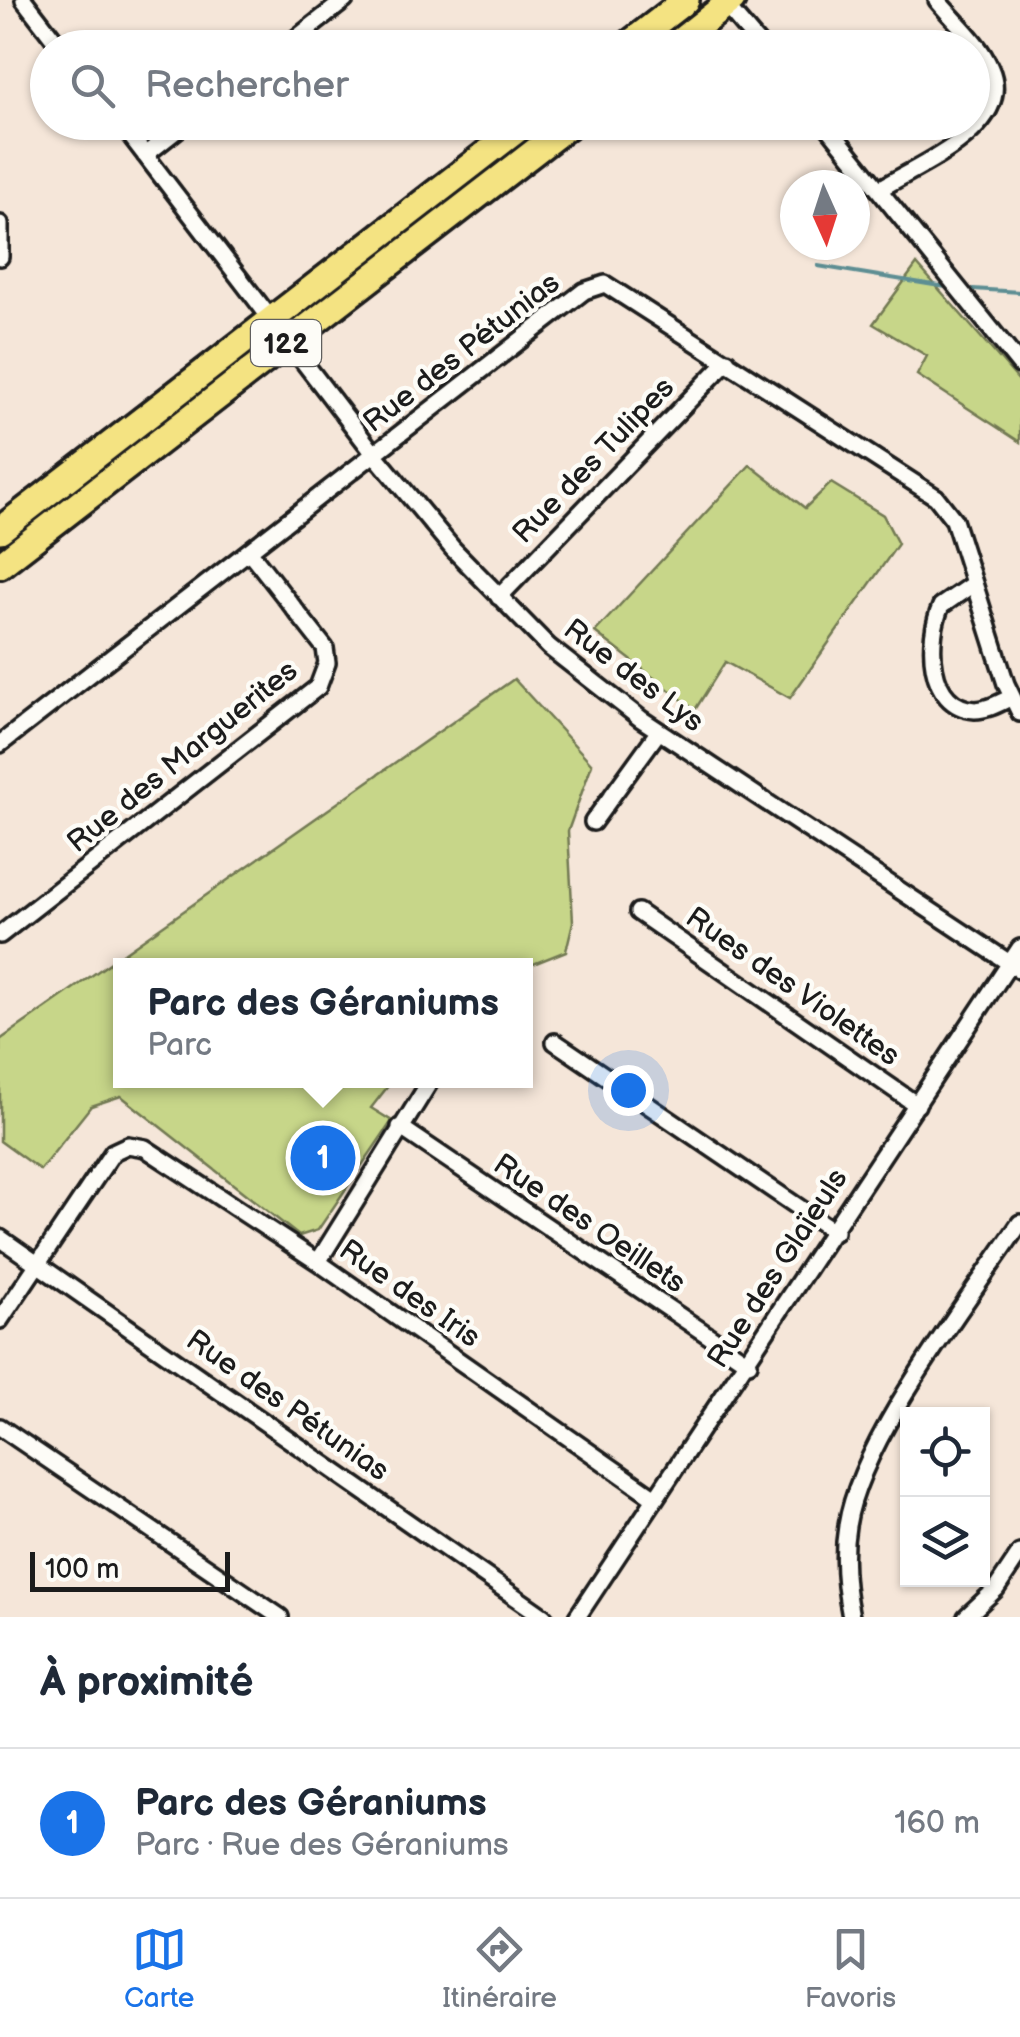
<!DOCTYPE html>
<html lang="fr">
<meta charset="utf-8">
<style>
:root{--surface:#fff;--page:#f6f6f7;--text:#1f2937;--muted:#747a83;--line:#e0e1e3;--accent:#1a73e8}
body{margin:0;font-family:"Balsamiq Sans",sans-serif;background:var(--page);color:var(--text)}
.controls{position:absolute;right:30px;bottom:30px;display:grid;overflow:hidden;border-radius:0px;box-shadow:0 2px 8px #0004}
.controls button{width:90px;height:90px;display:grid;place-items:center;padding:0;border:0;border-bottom:2px solid var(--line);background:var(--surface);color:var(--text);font:50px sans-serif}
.compass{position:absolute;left:780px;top:170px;width:90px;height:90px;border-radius:50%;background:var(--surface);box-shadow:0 2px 8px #0004;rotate:177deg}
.scale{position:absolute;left:30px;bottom:25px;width:200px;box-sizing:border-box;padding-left:10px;border:5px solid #1c1c1c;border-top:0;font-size:28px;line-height:35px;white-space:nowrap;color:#1c1c1c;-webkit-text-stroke:8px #fdfcf7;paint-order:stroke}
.you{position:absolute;left:628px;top:1090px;width:35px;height:35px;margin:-25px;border:8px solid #fff;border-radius:50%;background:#1a73e8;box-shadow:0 0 0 15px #1a73e833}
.badge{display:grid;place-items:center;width:65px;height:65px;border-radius:50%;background:var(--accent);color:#fff;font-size:32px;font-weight:700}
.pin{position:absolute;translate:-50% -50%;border:5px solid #fff;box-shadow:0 2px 10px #0006}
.popup{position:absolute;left:113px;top:958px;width:420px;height:130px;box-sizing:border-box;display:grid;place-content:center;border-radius:0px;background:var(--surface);filter:drop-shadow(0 2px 8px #0005);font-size:32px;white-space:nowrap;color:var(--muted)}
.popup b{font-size:38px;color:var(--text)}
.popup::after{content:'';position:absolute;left:50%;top:100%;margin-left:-20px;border:20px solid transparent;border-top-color:var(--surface)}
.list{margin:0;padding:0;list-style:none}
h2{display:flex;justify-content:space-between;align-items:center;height:130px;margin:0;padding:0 40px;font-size:42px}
h2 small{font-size:32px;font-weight:400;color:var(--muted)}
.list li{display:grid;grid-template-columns:65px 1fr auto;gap:30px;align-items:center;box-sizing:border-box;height:150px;padding:0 40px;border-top:2px solid var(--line)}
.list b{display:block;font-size:38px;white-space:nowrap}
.list p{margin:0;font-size:32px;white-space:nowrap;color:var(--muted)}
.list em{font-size:32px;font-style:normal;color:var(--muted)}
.icon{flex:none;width:55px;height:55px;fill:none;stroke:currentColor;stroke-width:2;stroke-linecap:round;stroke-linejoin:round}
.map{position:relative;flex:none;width:1020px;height:1617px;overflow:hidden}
.search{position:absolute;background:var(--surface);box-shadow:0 2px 8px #0004;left:30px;right:30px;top:30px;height:110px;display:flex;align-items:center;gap:25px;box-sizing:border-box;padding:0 35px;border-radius:55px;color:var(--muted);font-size:38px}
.sheet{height:280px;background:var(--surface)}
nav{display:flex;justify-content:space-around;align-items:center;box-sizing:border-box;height:140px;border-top:2px solid var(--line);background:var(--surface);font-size:28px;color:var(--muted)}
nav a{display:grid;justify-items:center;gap:5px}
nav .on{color:var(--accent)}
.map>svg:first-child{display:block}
</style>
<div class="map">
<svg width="1020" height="1617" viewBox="0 0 1020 1617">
<rect width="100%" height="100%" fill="#f5e6d9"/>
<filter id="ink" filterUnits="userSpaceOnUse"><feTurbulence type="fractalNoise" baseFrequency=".01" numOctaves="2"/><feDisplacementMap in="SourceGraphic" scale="20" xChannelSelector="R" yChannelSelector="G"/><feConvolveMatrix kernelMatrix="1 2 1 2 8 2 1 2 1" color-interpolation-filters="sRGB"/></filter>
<g filter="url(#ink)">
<path fill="#c7d689" stroke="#727952" stroke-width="2.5" d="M917 264 1020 382V442L917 375 927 356 873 324Z
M750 465 805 508 831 483 883 515 898 544 790 698 725 662 695 710 595 632Z
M514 679 592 764 568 831 573 922 566 951 526 967 120 966V1080L392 1081 371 1108 392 1121 318 1230 299 1236 121 1096 91 1106 40 1170 0 1141V1040Z"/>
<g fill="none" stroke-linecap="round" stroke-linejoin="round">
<path stroke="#5d8e93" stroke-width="4" d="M818 266 946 287
M973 289 1020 292"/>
<g stroke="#1c1c1c" stroke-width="22">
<path id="minor" d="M24 0 61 48
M722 1 762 48
M284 48 345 0
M120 122 375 455 453 549 549 647 641 719 1020 970
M824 122 1020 365
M145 155 187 122
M880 189C918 165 1016 127 990 68 980 43 954 21 937 0
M0 224V257
M973 584 941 606C927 637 926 707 975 710 989 710 1001 702 1012 697
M499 597 727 361
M0 744 584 291 605 284 936 497 954 520 1006 684 1020 713
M593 822 659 731
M638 912 917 1105
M0 935 318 687 327 663 325 648 249 551
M555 1042 835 1232
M400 1127 749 1363
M0 1238 544 1617
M318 1262 431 1080
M0 1320 113 1152 128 1145 145 1148 318 1262 655 1498
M0 1427 280 1617
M577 1617 1020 948
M851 1617C845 1588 842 1555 847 1526 860 1439 969 1300 1020 1223
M966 1617 996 1589 1020 1553"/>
</g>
<g stroke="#1c1c1c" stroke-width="32">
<path id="primary" d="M624 48 686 0
M671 48 732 0
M0 530 527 122
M0 565 573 122"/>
</g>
<use href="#minor" stroke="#fdfcf7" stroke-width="15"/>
<use href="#primary" stroke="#f4e382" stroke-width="25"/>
</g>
</g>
<g text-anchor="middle" stroke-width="9" stroke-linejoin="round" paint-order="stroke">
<rect fill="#fdfcf7" stroke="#605f5e" stroke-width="2.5" x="251" y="320" width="70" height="46" rx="8"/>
<g font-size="28" font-weight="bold" fill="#1c1c1c">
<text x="286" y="353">122</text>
</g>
<g font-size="30" fill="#1c1c1c" stroke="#fdfcf7">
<text transform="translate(461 352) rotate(-38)" y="10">Rue des Pétunias</text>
<text transform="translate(593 460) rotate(-46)" y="10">Rue des Tulipes</text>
<text transform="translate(634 675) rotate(37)" y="10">Rue des Lys</text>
<text transform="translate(182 756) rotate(-39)" y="10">Rue des Marguerites</text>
<text transform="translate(793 986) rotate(35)" y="10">Rues des Violettes</text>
<text transform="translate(590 1223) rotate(34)" y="10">Rue des Oeillets</text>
<text transform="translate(777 1268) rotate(-57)" y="10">Rue des Glaïeuls</text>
<text transform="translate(410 1293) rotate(35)" y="10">Rue des Iris</text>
<text transform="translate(288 1405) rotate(35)" y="10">Rue des Pétunias</text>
</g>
</g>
</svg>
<div class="controls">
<button><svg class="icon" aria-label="locate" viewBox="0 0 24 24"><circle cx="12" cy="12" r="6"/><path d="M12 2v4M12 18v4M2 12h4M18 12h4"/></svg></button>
<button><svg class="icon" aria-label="layers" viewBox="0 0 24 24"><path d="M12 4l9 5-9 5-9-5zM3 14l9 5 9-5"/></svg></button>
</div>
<svg class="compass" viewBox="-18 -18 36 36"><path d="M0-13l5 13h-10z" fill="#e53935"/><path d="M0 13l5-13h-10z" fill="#747a83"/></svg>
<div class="scale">100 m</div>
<div class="you"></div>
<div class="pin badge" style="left:323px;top:1158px">1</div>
<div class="popup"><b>Parc des Géraniums</b>Parc</div>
<div class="search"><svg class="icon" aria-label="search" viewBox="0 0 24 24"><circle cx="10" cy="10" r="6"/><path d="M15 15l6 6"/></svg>Rechercher</div>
</div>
<section class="sheet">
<h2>À proximité<small></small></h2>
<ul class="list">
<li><span class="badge">1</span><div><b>Parc des Géraniums</b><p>Parc · Rue des Géraniums</p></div><em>160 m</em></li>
</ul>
</section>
<nav>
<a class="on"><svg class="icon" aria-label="map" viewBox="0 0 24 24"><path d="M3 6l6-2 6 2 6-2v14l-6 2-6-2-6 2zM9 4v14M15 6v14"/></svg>Carte</a>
<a><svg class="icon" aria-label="directions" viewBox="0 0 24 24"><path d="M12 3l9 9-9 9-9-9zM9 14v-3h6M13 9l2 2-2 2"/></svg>Itinéraire</a>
<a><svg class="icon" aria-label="saved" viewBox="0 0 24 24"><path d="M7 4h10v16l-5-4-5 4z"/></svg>Favoris</a>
</nav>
